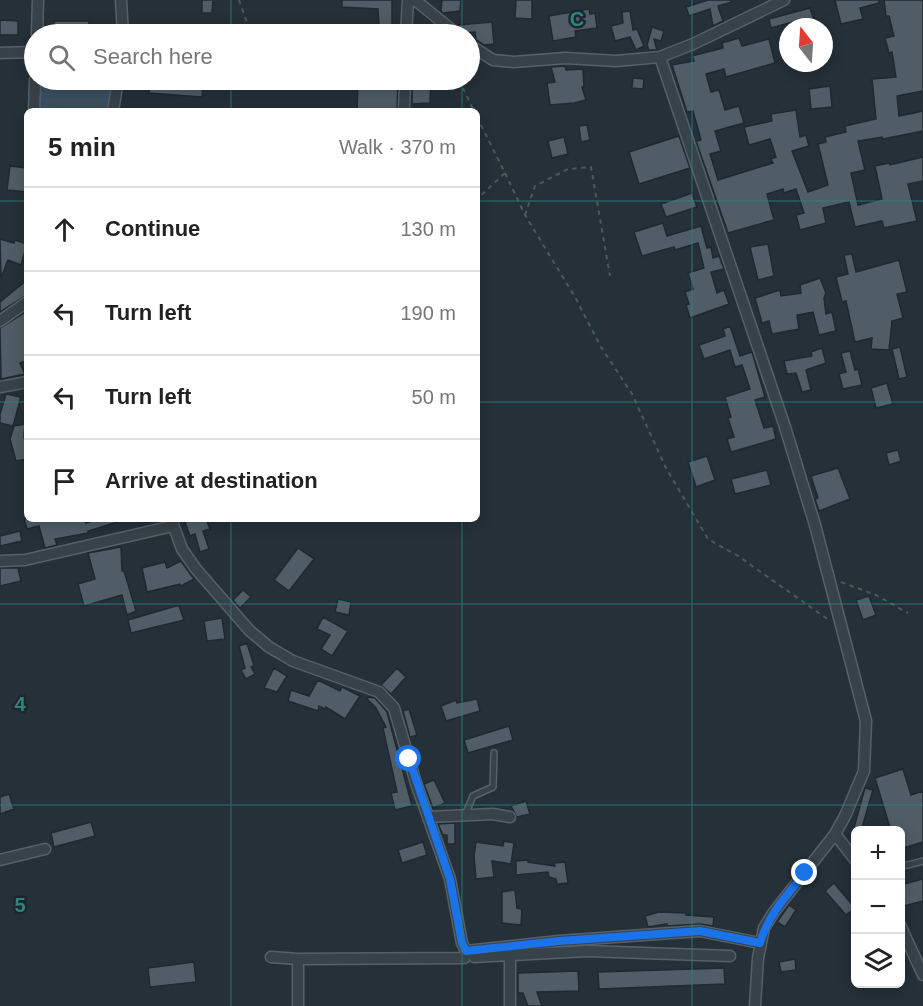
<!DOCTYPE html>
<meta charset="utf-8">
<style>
:root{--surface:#fff;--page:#f2f2f2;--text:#222;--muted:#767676;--line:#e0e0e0}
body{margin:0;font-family:Arial,sans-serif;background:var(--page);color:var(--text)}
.controls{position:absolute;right:18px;bottom:18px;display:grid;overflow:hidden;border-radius:9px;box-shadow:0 3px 15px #0003}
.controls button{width:54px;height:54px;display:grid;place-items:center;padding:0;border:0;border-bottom:2px solid var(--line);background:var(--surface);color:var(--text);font:30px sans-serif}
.compass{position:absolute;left:779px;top:18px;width:54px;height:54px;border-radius:50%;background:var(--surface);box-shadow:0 3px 15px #0003;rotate:343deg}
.stop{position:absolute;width:18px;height:18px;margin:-14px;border:4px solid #1a73e8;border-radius:50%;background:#fff}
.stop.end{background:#1a73e8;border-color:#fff;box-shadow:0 2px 6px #0008}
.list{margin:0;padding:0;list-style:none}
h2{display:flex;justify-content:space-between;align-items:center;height:78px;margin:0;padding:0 24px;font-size:26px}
h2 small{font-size:20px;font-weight:400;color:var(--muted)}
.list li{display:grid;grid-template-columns:39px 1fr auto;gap:18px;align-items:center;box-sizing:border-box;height:84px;padding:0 24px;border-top:2px solid var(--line)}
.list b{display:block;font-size:22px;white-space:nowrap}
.list em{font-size:20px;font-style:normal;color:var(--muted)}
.icon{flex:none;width:33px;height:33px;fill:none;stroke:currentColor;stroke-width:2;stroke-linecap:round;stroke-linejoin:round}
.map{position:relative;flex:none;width:923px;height:1006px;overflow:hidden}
.search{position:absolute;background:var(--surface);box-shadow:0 3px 15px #0003;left:24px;top:24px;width:456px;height:66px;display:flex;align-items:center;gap:15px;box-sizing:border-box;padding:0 21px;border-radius:33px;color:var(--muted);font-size:22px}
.panel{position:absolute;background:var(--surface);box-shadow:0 3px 15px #0003;left:24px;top:108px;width:456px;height:414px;border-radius:9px}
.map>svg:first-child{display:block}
</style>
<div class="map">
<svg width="923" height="1006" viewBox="0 0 923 1006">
<rect width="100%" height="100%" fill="#253039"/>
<path fill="#3b5061" d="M38 80H113L108 111H36Z"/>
<path fill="#505d67" stroke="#1f2931" stroke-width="1.5" d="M202 0H213L212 13H202Z
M342 0H392V27H399V34H376V26H379L378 9 342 7Z
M442 0H461L460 11 443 13 441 11Z
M516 0H532V19L515 18Z
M708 0H731L732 2 718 6 723 21 713 26 710 9 689 16 686 7Z
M835 0H879V3L860 8 863 19 841 24Z
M884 0H923V91L897 96 899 116 923 111V131L883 139 882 137 858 141 865 170 851 173 858 205 882 199 875 166 889 163 890 165 923 157V181L908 184 917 221 884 228 882 221 855 227 849 202 823 208 826 223 800 230 796 215 804 213 796 189 784 193 783 189 767 194 774 220 728 233 696 141 701 140 693 111 687 112 672 65 694 61 692 56 723 48 722 43 739 38 742 46 769 39 775 63 726 77 724 69 706 74 711 92 719 90 725 110 739 106 744 123 715 131 721 151 710 154 718 180 773 163 771 159 776 157 770 139 749 145 744 127 772 121 771 114 796 110 800 137 806 135 809 146 792 151 808 192 828 185 818 144 826 142 825 137 846 132 845 126 876 119 872 79 896 77 892 52 889 53 885 38 894 36 889 16H886Z
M810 8 814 20 801 23 800 20 771 28 769 19Z
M589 9 590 14 595 13 597 28 575 31 576 37 553 41 549 16Z
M630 11 633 30 637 29 644 46 636 50 630 37 615 41 611 26 623 23 622 12Z
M0 20 18 21V35H0Z
M54 21H89V34H54Z
M492 22 494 44 484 45 476 40 475 32 464 33 458 25Z
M652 27 664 31 661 41 654 39 657 50H649L647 45Z
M565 66 566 70 583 69 584 87H582L586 100 574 103 550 105 547 83 555 82 551 67Z
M633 78 644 79 643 89 632 88Z
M150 80 203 84 202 97 149 93Z
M382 80H398L397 111H357L358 82 381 83Z
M412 80H431L430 103 412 104Z
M830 86 832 107 811 109 809 89Z
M587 125 590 140 581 142 579 126Z
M679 136 690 168 639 184 629 152Z
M564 137 568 154 552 158 548 141Z
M10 166 27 168V192L7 190Z
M692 193 697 207 666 217 661 204Z
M663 223 667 236 701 226 707 248 711 247 713 258 719 256 724 269 711 272 717 293 724 290 729 304 690 318 686 305 689 304 685 292 693 289 688 273 704 268 698 243 675 250 674 247 642 256 634 232Z
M0 239 14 243 15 240 27 244 21 265 8 260 1 278Z
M768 244 774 276 758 280 750 247Z
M852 254 856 272 899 260 907 292 897 294 903 318 892 321 889 350 871 349 872 338 855 342 846 301 842 302 836 277 848 274 844 255Z
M820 278 826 293 824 298 826 314 832 312 836 331 819 335 813 312 797 315 799 329 772 334 769 321 762 323 755 298 780 290 781 296 801 293 800 285Z
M27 280V295L0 312V302Z
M27 311V361L20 363 25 374 1 379 0 328Z
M730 326 740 356 752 352 765 397 755 400 764 428 773 426 776 439 731 452 727 439 734 437 728 418 731 417 725 397 750 389 742 365 735 367 730 350 704 359 699 345 725 336 723 329Z
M900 347 907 377 899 379 892 349Z
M822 348 826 363 806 370 811 390 802 392 796 373 787 374 784 361 812 356 811 352Z
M850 351 855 370 858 369 862 385 843 389 839 374 846 372 841 353Z
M887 383 893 404 876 408 871 388Z
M6 394 21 397 13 426 0 423V414Z
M25 424 24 437 27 447V459L16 461 10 439 14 426Z
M898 450 901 461 889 465 886 453Z
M707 456 715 480 696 487 688 462Z
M838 468 850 499 819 511 815 499 818 498 811 476Z
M767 470 771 485 735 494 731 479Z
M24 519H86V523L99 519H121V521L88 531V533L55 539 57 545 45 548 39 526 27 529Z
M194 519H206L210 529 203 531 209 549 200 552 195 534 190 536 185 522Z
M20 531 22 541 0 546V536Z
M121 547 122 571H124L136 611 127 615 122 595 84 606 78 584 95 579 88 553Z
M298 548 314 559 289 591 274 580Z
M181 561 194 579 181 586 180 584 147 592 142 568 165 562 167 568Z
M0 568H18L21 581 0 586Z
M243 590 251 597 240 608 233 600Z
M869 596 876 615 863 620 856 600Z
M338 599 351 602 349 615 335 612Z
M176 606H179L184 620 131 633 128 620Z
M323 617 348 631 332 656 321 649 330 635 317 629Z
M222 618 225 639 207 641 204 621Z
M247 643 254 666 251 667 255 674 246 679 241 670 245 668 239 646Z
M274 668 287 676 277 692 264 688Z
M397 668 406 677 391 694 381 685Z
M318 680 340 691 342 687 360 696 345 719 326 707 325 709 319 706 318 711 288 701 291 690 309 696Z
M369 697 375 698 387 712 412 806 395 810 391 793 397 792 383 728 386 727 376 708 367 699Z
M477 699 480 711 446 721 441 706 456 700 457 703Z
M409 709 417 735 410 737 403 711Z
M509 726 513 740 468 753 464 740Z
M903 769 911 795 923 791V842L900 849V831H891L875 778Z
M434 780 445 803 433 808 424 784Z
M865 788 873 790 861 831H853Z
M9 794 14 809 0 814V797Z
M526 801 530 814 517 817 511 806Z
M91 822 95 836 54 847 51 833Z
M455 823V844H447V835H443L438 824Z
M504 841 514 843 511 864 492 861 494 877 476 879 474 856 476 842 503 846Z
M423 842 427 855 402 863 398 850Z
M528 860V862L555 866 554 863 565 862 568 883 557 884 556 879 549 877 548 872 516 875V861Z
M923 879V901L900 907V885Z
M834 883 855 908 846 915 825 891Z
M515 890 517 908 522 909 521 925 502 923V892Z
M789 905 796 910 785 927 777 922Z
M659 912 686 913V915L714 917 713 926 700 924 667 926V924L648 927 645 916Z
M795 959 796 970 781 972 779 962Z
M194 962 196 982 150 987 148 968Z
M724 968 725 984 599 989 598 972Z
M578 971 579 991 537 992 542 1006H528L523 993H518V973Z"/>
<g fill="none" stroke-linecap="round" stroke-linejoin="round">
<g stroke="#566068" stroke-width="8">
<path id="service" d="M465 815 473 796 493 787 494 753
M900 867 923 861"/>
</g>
<g stroke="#566068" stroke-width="13">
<path id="minor" d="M121 0 123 34
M415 0 457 34
M37 34 38 0
M406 34 408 0
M470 45 493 60 514 62 565 58 616 61 660 57 693 44 784 0
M0 53 34 52
M660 57 785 427 815 525 866 721 864 771 845 816 835 834 774 912 764 928 758 958 755 1006
M34 111 35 80
M113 111 118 80
M404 111 405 80
M0 321 27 302
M0 387 27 382
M171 519 182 549 196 569 249 630 269 647 293 661 379 692 394 708 416 783 450 879 462 943 466 951 559 941 700 931 760 943
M0 561 25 560 173 526
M428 817 493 814 510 817
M835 834 856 861
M0 860 45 849
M900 925 923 975
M510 955V1006
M271 957 298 959 464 958 466 951
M474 957 587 951 730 956
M298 1006V959"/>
</g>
<path stroke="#485b5b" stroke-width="2" stroke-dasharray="4.5 4.5" stroke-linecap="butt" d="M239 0 251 34
M459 80 474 111
M477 117 505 173 477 199
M505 173 525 215 575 297 601 347 632 394 666 468 708 539 738 556 829 620
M525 215 535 186 568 169 591 167 610 276
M841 582 876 595 908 613"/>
<use href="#service" stroke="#38424a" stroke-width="5"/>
<use href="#minor" stroke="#38424a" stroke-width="10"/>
</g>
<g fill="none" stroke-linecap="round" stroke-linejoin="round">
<path stroke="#1a73e8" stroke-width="8" d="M409 759 450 879 462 943 466 951 559 941 700 931 760 943C768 915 787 895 805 873"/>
</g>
<path fill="none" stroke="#30847f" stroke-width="1.5" stroke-opacity="0.55" d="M231 0V34M462 0V34M692 0V1006M231 80V111M462 80V111M0 201H27M477 201H923M0 402H27M477 402H923M231 519V1006M462 519V1006M0 604H923M0 805H923"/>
<g font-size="20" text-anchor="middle" font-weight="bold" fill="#30847f" stroke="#1d272f" stroke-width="5" stroke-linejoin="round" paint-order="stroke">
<text x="577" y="26">C</text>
<text x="20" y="711">4</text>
<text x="20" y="912">5</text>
</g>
</svg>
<div class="controls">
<button>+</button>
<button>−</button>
<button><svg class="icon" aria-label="layers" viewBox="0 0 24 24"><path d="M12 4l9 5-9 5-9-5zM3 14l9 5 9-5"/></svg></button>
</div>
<svg class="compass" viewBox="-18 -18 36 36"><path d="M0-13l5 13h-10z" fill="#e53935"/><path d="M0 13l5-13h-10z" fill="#767676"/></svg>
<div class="stop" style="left:409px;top:759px"></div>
<div class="stop end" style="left:805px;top:873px"></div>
<div class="search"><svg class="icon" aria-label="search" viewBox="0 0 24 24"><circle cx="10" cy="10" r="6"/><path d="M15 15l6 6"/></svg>Search here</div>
<section class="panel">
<h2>5 min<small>Walk · 370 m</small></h2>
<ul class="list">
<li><svg class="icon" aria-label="ahead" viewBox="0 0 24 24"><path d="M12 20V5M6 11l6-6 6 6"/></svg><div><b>Continue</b></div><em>130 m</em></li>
<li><svg class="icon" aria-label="left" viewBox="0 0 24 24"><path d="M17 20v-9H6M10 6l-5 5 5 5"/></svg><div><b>Turn left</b></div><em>190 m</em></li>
<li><svg class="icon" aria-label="left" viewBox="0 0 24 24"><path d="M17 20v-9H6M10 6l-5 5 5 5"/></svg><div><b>Turn left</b></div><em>50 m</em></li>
<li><svg class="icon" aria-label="arrive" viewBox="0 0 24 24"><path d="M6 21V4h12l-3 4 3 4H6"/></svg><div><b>Arrive at destination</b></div></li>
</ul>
</section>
</div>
